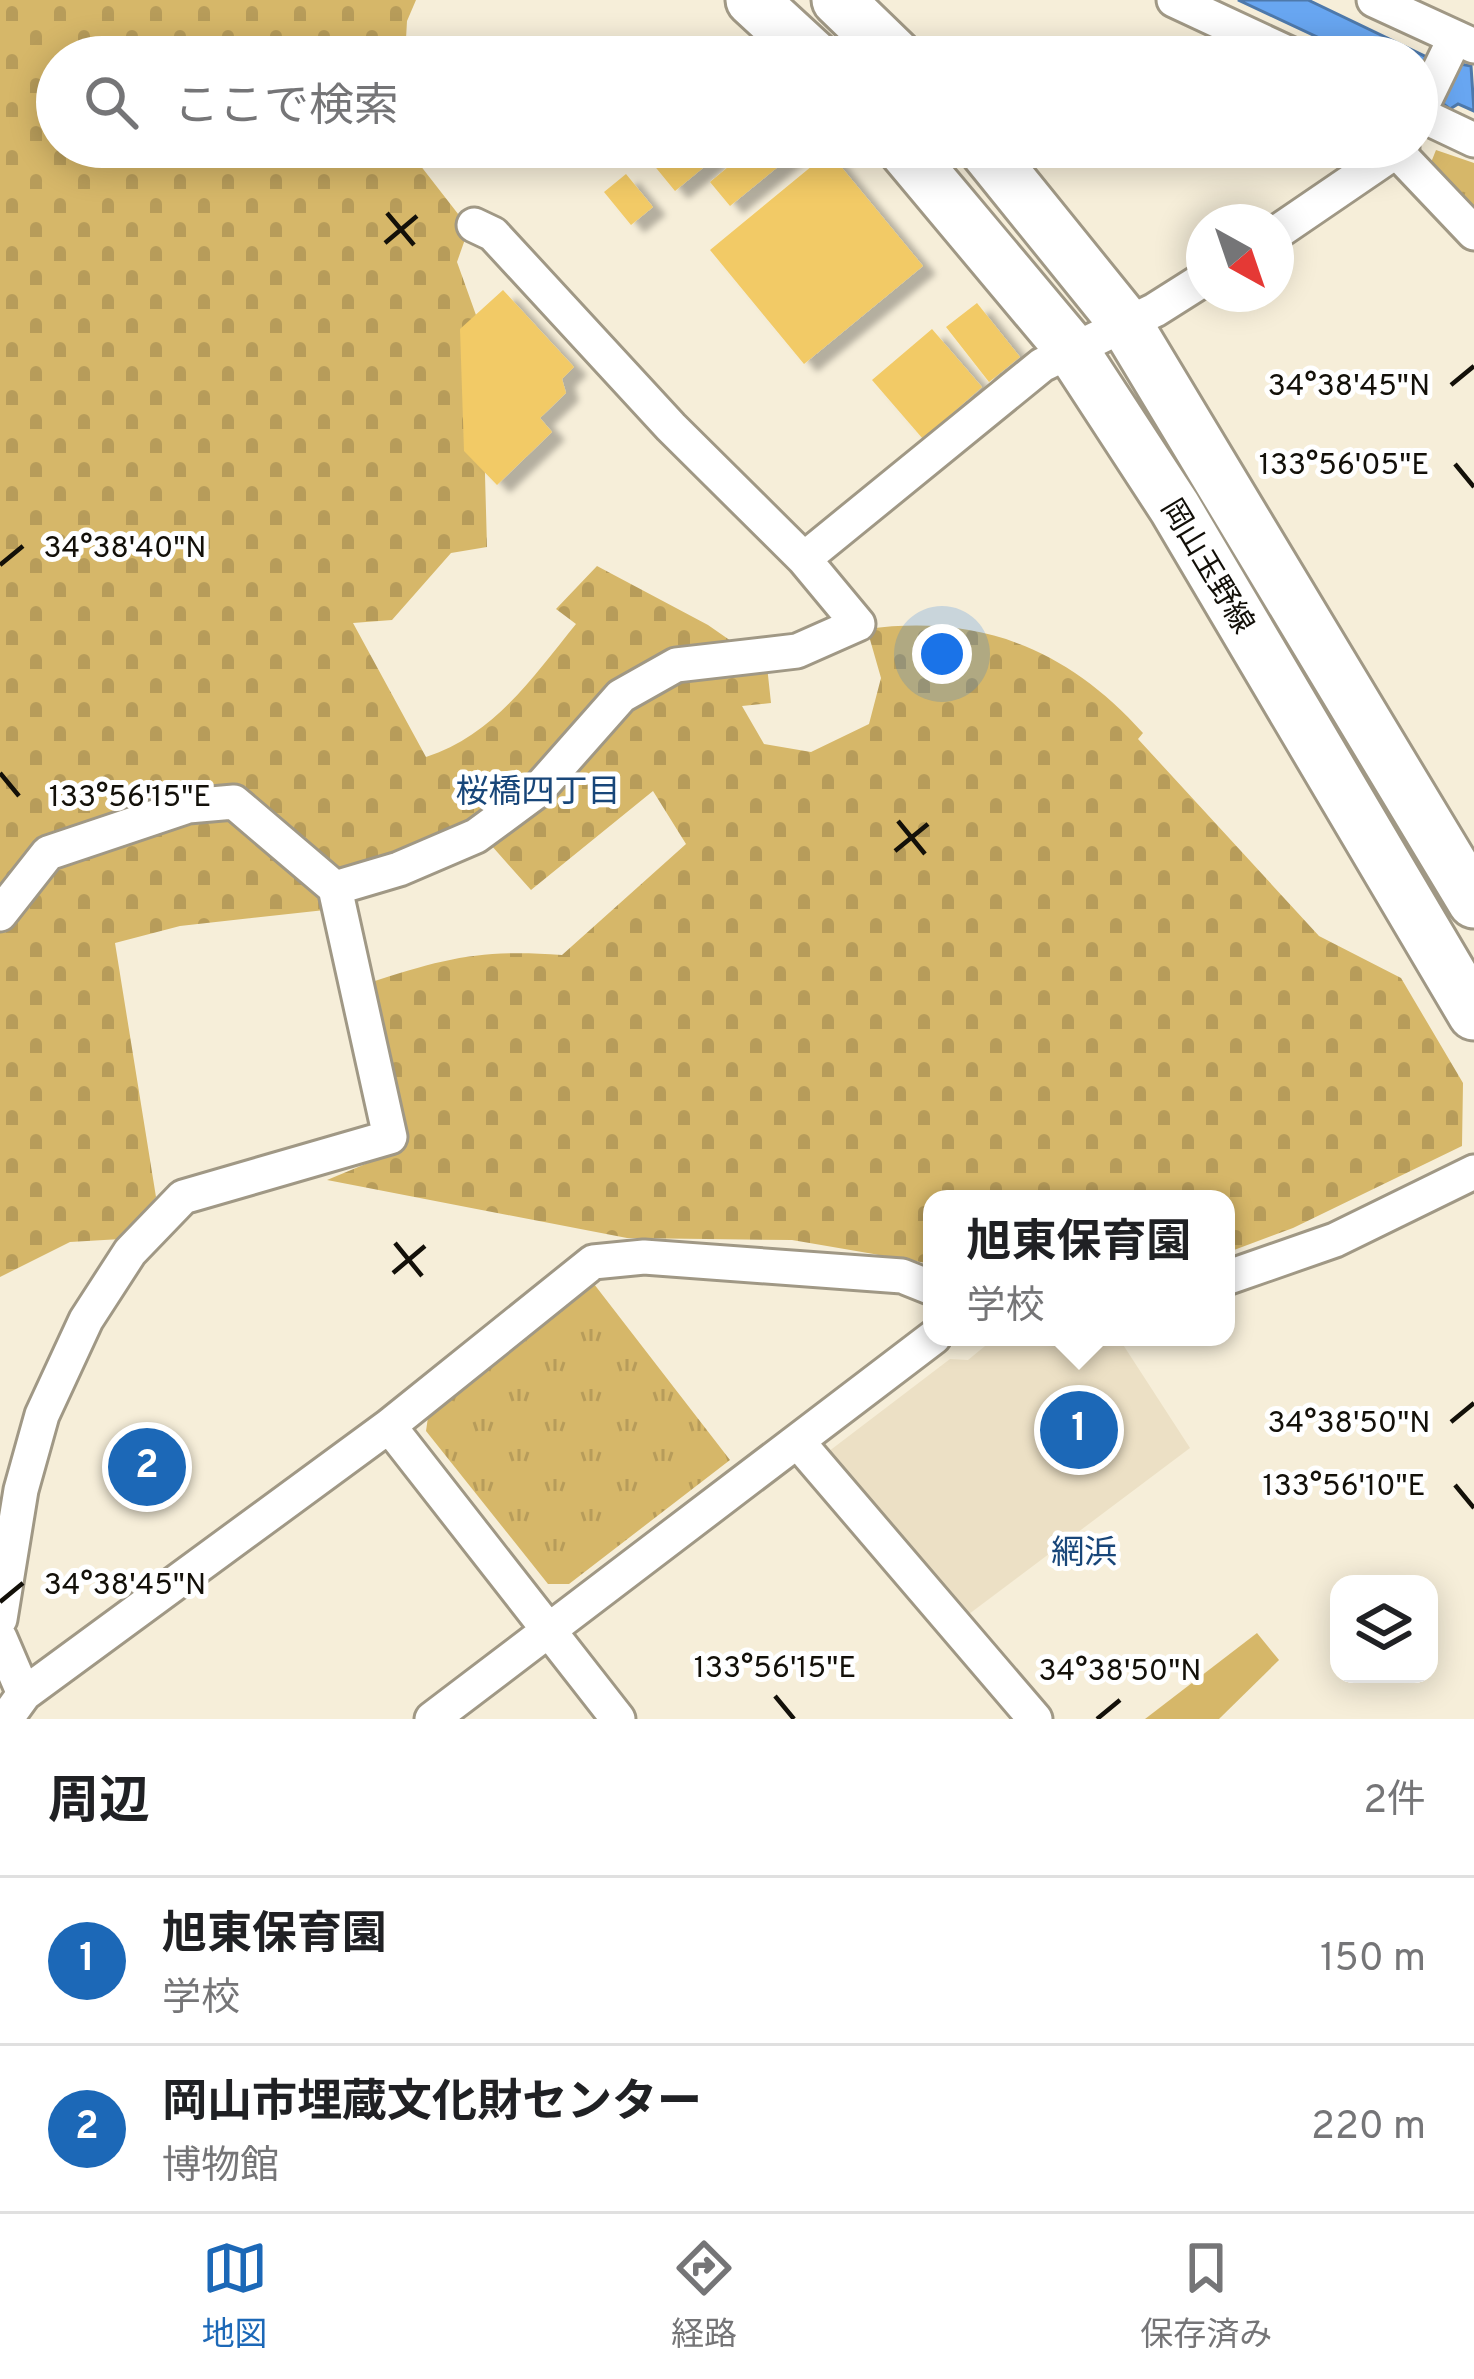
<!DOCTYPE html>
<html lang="ja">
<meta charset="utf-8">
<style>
:root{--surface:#fff;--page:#f6f6f6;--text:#202124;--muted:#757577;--line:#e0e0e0;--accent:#1c68b7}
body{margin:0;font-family:Overpass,"Noto Sans JP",sans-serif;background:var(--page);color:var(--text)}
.controls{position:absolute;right:36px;bottom:36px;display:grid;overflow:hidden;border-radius:24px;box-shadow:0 6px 30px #0003}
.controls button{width:108px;height:108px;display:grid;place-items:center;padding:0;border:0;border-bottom:3px solid var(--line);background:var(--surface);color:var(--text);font:60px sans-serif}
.compass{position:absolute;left:1186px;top:204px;width:108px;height:108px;border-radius:50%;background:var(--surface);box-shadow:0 6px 30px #0003;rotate:140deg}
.you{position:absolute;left:942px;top:654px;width:42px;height:42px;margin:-30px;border:9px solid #fff;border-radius:50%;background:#1a73e8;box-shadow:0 0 0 18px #1a73e833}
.badge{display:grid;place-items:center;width:78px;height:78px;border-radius:50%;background:var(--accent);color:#fff;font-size:39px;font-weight:700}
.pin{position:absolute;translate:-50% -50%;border:6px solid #fff;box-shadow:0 3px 12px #0006}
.popup{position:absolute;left:923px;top:1190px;width:312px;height:156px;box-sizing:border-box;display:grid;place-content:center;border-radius:24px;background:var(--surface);filter:drop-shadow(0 3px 9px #0005);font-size:39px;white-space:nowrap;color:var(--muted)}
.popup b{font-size:45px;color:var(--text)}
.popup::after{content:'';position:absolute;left:50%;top:100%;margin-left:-24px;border:24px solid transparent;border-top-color:var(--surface)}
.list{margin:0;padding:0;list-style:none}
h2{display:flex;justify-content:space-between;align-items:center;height:156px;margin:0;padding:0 48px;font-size:51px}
h2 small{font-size:39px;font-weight:400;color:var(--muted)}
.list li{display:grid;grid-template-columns:78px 1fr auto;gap:36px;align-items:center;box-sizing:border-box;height:168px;padding:0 48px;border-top:3px solid var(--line)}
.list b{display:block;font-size:45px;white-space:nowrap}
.list p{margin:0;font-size:39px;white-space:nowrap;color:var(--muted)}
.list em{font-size:39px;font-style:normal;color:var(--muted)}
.icon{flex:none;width:66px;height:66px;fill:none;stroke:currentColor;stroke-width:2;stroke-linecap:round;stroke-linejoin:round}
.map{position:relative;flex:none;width:1474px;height:1719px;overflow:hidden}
.search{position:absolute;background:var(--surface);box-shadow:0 6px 30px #0003;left:36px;right:36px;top:36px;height:132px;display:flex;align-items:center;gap:30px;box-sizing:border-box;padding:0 42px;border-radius:66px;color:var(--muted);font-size:45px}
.sheet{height:492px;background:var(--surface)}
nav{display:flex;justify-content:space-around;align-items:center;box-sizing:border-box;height:168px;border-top:3px solid var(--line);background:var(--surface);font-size:33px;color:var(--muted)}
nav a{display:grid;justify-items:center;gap:6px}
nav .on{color:var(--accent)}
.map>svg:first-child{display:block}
</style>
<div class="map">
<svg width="1474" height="1719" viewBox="0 0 1474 1719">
<defs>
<pattern id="cemetery-stones" width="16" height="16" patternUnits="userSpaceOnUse" patternTransform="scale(3)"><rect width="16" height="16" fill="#d6b769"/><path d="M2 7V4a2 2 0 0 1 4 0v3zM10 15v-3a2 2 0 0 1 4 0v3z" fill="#b79c5a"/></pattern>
<pattern id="park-tufts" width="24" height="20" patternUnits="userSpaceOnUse" patternTransform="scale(3)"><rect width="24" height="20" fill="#d6b769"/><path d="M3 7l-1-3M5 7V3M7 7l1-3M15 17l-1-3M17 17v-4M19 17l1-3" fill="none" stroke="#b79c5a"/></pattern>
<filter id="shadow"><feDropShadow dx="13" dy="8" stdDeviation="3" flood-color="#0004"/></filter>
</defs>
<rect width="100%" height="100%" fill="#f6eed9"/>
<path fill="#ece0c5" d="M996 1337 1120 1340 1190 1448 961 1620 820 1458 950 1359 968 1360Z"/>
<path fill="#d6b769" d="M1257 1633 1279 1660 1219 1719H1145Z"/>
<path fill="url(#cemetery-stones)" d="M0 0H416L407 21 405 57H57V147H406L469 228 457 262 481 329 487 547 451 553 392 620 353 623 426 757C494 735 533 677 576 624L556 609 597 566 708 625 767 666 771 703 742 706 764 744 811 752 869 724 881 678 867 629C980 614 1068 649 1143 733L1138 739 1319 936 1401 978 1463 1083 1462 1146 1293 1228 1226 1253V1199H932V1264L792 1240 627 1238 327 1180 404 1148 369 983C445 958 482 949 562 955L686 844 653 791 531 890 491 845 325 910 180 926 115 943 156 1197 121 1239 70 1242 0 1277Z"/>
<path fill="url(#park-tufts)" d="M1436 150 1474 163V221L1430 165Z
M594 1284 730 1460 569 1584H548L426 1431 428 1417Z"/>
<path fill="#68a6f1" stroke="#4e79ab" stroke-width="3" d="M1238 0H1308L1429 58 1471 66 1474 111 1458 104 1450 109 1417 84V57H1360Z"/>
<path fill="#f2ca66" filter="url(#shadow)" d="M661 147H706L715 158 675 191 648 158Z
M752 147H802L730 206 710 182Z
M829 152 923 266 804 364 710 250Z
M626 174 653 207 631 225 604 192Z
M503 290 574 367 562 379 566 393 540 418 552 432 497 485 464 451 460 329Z
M977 303 1020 357 989 382 946 327Z
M932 329 982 387 923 439 872 380Z"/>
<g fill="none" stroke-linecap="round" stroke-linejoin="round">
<g stroke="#a09885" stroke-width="39">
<path id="street" d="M1174 0 1296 57
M1374 0 1474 46
M1417 113 1474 140
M1417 116 1455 38
M1399 154 1474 233
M1276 233 1402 147
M804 559 1042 365 1155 310 1204 279
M0 914 48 853 188 806 234 802 335 888
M1226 1278 1335 1240 1474 1172
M389 1426 618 1719
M798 1442 1035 1719
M0 1619 21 1490 42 1415 86 1320 130 1252 183 1197 390 1137 335 888 399 869 476 836 537 791 621 696 676 665 797 651 858 624 804 559 671 427 493 234 474 225
M0 1638 24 1694
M6 1719 24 1694 389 1426 593 1262 644 1257 902 1276 932 1288
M432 1719 934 1337"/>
</g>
<g stroke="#a09885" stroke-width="57">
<path id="primary" d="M752 0 814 57
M838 0 897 57
M902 147 1072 350 1175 508 1474 1014
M983 147 1126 324 1474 902"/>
</g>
<use href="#street" stroke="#fff" stroke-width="33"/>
<use href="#primary" stroke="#fff" stroke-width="51"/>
</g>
<path fill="none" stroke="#131009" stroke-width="4.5" d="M387 213 414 245M385 243 417 216M1451 385 1474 366M1455 464 1474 487M0 565 23 546M0 773 19 796M898 821 925 854M895 851 928 824M395 1243 422 1276M393 1273 425 1246M1451 1422 1474 1403M1455 1485 1474 1508M0 1602 23 1583M775 1696 794 1719M1097 1719 1120 1700"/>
<g text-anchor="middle" stroke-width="10" stroke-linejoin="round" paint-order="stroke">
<g font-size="30" fill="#131009" stroke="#fff">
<text transform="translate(1208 566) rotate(59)" y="10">岡山玉野線</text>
</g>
<g font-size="33" fill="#184679" stroke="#fff">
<text x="538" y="802">桜橋四丁目</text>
<text x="1084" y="1563">網浜</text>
</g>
</g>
<g font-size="30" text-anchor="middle" fill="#131009" stroke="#fff" stroke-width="10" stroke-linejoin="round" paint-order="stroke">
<text x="1349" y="395">34°38'45"N</text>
<text x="1344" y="474">133°56'05"E</text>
<text x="125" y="557">34°38'40"N</text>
<text x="130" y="806">133°56'15"E</text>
<text x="1349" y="1432">34°38'50"N</text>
<text x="1344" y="1495">133°56'10"E</text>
<text x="125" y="1594">34°38'45"N</text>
<text x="775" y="1677">133°56'15"E</text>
<text x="1120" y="1680">34°38'50"N</text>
</g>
</svg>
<div class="controls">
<button><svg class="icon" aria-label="layers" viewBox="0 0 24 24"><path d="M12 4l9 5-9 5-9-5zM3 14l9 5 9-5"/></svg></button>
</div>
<svg class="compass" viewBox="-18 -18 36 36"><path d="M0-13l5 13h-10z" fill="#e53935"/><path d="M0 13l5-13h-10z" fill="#757577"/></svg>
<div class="you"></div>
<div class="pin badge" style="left:1079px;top:1430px">1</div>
<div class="popup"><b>旭東保育園</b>学校</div>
<div class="pin badge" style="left:147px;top:1467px">2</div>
<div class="search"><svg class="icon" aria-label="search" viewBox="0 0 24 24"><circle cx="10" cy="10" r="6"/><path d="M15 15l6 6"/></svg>ここで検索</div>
</div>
<section class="sheet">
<h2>周辺<small>2件</small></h2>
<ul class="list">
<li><span class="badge">1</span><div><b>旭東保育園</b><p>学校</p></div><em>150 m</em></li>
<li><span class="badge">2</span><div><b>岡山市埋蔵文化財センター</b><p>博物館</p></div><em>220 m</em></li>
</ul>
</section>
<nav>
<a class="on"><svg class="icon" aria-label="map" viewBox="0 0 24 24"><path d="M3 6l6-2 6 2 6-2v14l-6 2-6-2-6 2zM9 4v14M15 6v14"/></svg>地図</a>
<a><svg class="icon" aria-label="directions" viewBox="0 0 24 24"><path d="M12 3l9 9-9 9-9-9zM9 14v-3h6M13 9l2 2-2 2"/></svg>経路</a>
<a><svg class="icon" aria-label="saved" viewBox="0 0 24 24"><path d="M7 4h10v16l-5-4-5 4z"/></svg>保存済み</a>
</nav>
